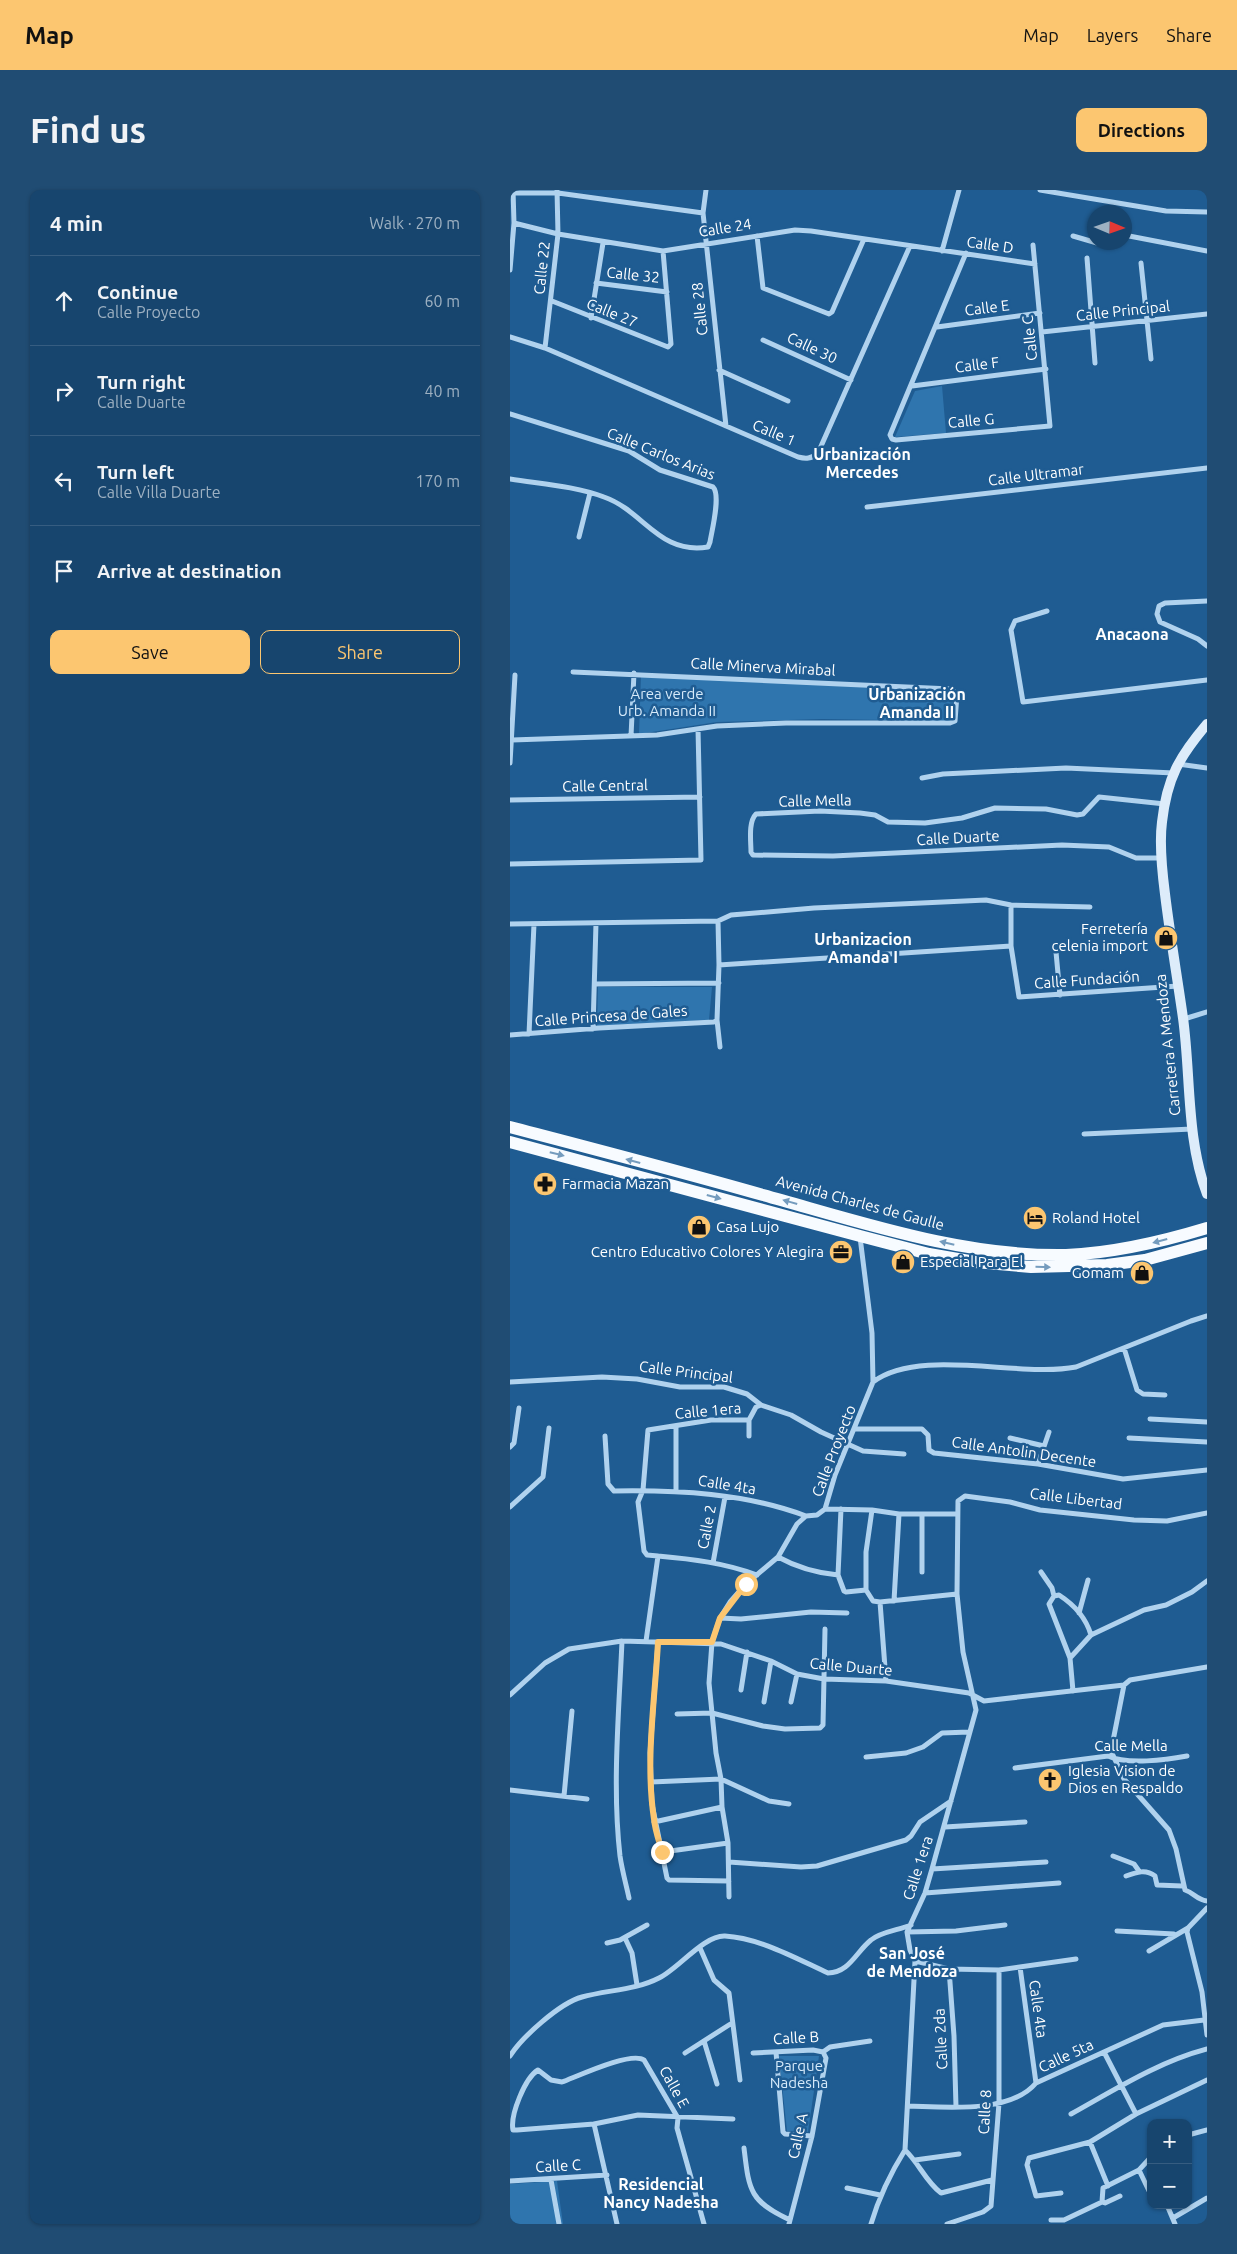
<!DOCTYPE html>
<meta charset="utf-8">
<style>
:root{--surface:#17456e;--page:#204c73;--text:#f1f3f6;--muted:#9eb1c2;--line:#365d81;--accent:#fcc670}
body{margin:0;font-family:Ubuntu,sans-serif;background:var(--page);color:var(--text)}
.controls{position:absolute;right:15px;bottom:15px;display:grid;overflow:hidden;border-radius:10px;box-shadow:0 1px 4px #0004}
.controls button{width:45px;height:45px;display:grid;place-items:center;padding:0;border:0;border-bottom:1px solid var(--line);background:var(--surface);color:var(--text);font:25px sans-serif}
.compass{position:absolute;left:577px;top:15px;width:45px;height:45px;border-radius:50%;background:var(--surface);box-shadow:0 1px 4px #0004;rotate:92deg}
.stop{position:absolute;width:15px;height:15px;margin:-11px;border:4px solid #fcc670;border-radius:50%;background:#fff}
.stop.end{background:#fcc670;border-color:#fff;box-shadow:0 1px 5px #0008}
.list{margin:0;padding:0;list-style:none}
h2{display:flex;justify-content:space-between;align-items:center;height:65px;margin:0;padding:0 20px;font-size:21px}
h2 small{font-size:16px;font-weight:400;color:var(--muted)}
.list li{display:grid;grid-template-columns:32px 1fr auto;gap:15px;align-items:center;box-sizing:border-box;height:90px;padding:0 20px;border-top:1px solid var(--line)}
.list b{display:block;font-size:19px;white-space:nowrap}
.list p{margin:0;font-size:16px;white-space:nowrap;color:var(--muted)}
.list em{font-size:16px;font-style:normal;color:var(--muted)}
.actions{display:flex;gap:10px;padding:15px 20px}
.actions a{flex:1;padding:11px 0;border:1px solid var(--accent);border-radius:10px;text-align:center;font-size:18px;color:var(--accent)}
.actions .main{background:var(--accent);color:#111}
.icon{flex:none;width:28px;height:28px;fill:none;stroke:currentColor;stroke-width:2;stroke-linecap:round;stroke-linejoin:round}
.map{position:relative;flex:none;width:697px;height:2034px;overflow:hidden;border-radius:10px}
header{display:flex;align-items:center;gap:30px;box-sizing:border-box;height:70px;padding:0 25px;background:var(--accent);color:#111}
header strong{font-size:24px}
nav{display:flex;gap:28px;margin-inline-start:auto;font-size:18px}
.intro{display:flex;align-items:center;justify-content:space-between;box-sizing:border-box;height:120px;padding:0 30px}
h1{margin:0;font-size:35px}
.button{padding:12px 22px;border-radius:10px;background:var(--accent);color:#111;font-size:18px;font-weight:700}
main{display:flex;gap:30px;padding:0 30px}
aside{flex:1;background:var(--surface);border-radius:10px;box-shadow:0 1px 4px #0004}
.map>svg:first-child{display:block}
</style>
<header>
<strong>Map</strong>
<nav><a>Map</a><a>Layers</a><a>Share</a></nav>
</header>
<div class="intro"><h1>Find us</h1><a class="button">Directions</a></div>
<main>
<aside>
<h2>4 min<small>Walk · 270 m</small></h2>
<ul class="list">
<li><svg class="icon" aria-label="ahead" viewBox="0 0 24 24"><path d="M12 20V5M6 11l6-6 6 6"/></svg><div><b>Continue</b><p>Calle Proyecto</p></div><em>60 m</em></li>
<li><svg class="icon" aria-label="right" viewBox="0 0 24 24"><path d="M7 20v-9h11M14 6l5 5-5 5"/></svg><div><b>Turn right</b><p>Calle Duarte</p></div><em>40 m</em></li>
<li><svg class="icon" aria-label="left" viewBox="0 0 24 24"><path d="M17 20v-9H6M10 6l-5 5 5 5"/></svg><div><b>Turn left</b><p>Calle Villa Duarte</p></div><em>170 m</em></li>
<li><svg class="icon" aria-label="arrive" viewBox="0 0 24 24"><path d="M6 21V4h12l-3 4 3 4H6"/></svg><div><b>Arrive at destination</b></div></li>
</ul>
<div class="actions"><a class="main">Save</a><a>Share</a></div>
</aside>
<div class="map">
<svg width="697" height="2034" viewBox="0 0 697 2034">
<rect width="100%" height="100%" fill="#1f5c92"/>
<path fill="#2f75ae" d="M432 196 436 243 385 247 405 201Z
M131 485 444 502 441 531 312 529 207 532 129 544Z
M88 797H202L199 830 87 836Z
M269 1866H309L298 1942 277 1941Z
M47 1991 53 2034H0V1994Z"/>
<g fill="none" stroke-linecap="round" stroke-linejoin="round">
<path stroke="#b0d2ee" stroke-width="5" d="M196 0 193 23 216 236
M530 0 656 21 697 22
M3 3H48L193 23
M4 33 48 44 153 61 285 40 301 41 525 74
M614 45 697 61
M247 46 253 98 319 124 322 122 354 49
M563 46 594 55 605 52
M432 61 449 0
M456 63 380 245 382 249 386 250 540 236 523 55
M577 68 585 173
M631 73 641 169
M0 80 4 33 3 0
M86 93 157 102
M42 111 158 157 161 154 153 61
M81 128 93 53
M427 137 530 123
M532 142 697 124
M0 147 35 158 288 267C296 269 301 269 308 263L400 56
M253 150 341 190
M35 158 48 44 47 0
M209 180 278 211
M402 196 536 179
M0 224 119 261 150 280 203 297C211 305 202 340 200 352L198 357C149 365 134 321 94 307 65 296 31 294 0 289
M357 317 697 278
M69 347 80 303
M697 411 655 413 649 416 647 424 650 432 688 449 697 456
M537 421 505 431 501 440 513 512 697 490
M121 546 124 483
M2 550 147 545 207 536 276 533H440L445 531 447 504 441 499 63 482
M0 573 5 485
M668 574 697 578
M412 588 433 584 556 578 664 583
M0 610 190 607
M652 668H626L599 657 552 655 323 666 243 665 241 662C241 652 238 632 246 624L310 621 350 623 365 625 378 632 415 633 452 628 485 618 536 619 567 625 573 624 589 607 655 614
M0 674 191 670 188 539
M501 715V756L509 807 668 796
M0 734 208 731 221 725 304 718 476 710 501 715 580 717
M546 762 550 805
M209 775 501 756
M85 794 209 793
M674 829 697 822
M207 830 210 857
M83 839 86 733
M19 844 24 734
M0 845 89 838 204 832 207 830 209 775 208 731
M574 944 682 939
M614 1158 627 1200 633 1204 655 1205
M0 1192 92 1187 127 1189 170 1197H214L237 1204 251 1215 281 1225 311 1242 353 1261 394 1264
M363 1192C410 1157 509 1188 566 1177L681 1131 697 1126
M640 1229 697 1232
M166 1236V1301
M345 1239H412L418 1245 419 1260 424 1263 528 1274 613 1289 697 1280
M95 1246 98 1294 104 1301C168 1300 235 1303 296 1326
M239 1246V1230
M500 1248 534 1256
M619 1248 697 1252
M0 1257 4 1253 9 1218
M528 1274 539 1242
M0 1317 33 1287 39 1238
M315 1319 362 1320 389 1324H447
M331 1319 328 1385 334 1401 336 1402 356 1400V1362L362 1320
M148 1366C182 1369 215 1373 247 1385
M268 1367C288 1378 306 1383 328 1385
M203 1373 215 1307
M412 1382V1324
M531 1382 542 1398 544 1406
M356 1400 363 1411 370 1412 376 1491
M384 1411 389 1324
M370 1412 447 1404
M569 1423 578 1390
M210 1428 231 1429 301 1422 337 1423
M112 1451C109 1522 102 1596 110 1666 112 1680 116 1694 119 1708
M136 1451 148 1366 137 1365 134 1361 128 1312 133 1300 138 1240 201 1230H239L246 1217 251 1215
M148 1452 140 1563 142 1614 157 1688 159 1690 219 1691
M560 1468 581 1445 634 1420 656 1415 682 1402 697 1391
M614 1495 601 1561 614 1589 659 1640 666 1659 675 1700C684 1703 687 1710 697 1711
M231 1500 237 1462
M563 1501 560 1468 539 1414 544 1406 549 1405C563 1414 576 1428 581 1445
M0 1505 35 1473 59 1459 112 1451 211 1454 261 1471 287 1484 314 1489 376 1491 459 1503 474 1511 614 1495 620 1490 697 1477
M254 1512 261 1471
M281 1512 287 1484
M167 1524 202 1523 253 1536 275 1539 310 1538 313 1535 315 1439
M356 1567 396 1563 413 1557 432 1543 459 1542
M505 1578 598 1566C617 1575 656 1570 677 1566
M141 1592 211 1589 259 1611 279 1614
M0 1600 77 1609
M54 1606 62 1521
M144 1632 212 1617
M435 1637 515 1632
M153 1662 218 1653
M603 1666 624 1674 629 1681
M219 1672 291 1677 307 1676 396 1650 401 1646 410 1632 441 1611
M422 1679 536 1672
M616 1686C627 1682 636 1679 645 1686L647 1695 672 1696
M415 1703 549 1693
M219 1707 218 1653 212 1617 211 1589 206 1563 199 1493 202 1452 210 1428 220 1412 236 1394 268 1367 287 1334 296 1326 307 1325 315 1319 325 1285 363 1192 362 1143 350 1047
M697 1718 678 1738 677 1742 692 1802 697 1845
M607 1741 664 1744
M397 1742 446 1741 495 1735
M115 1748 122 1763 127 1795
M97 1753 110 1750 137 1735
M190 1758 204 1790 219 1803 230 1890
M639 1761 678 1738
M405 1771 439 1779 489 1780 566 1769
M510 1777 526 1893
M439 1779 444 1846 446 1917
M194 1851 207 1894
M266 1862 273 1942 275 1944 302 1946
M594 1862 626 1924
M175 1863 222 1833
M243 1863 303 1860 313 1862 320 1857 360 1851
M0 1866C12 1847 50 1813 72 1807 97 1800 126 1800 149 1788 168 1779 194 1745 215 1746 250 1748 287 1769 318 1783 339 1783 346 1762 361 1750 370 1742 389 1740 401 1735
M398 1916C436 1917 500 1924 526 1893L653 1835 694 1830
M561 1924C606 1899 648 1872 697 1859
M84 1934 107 2034
M678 1945 697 1940
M580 1952 598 1996
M234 1958C239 2000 239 2011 280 2030
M395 1960C409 1973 416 1992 431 2003L482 1990
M405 1970 449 1964
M629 1980 641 2005
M41 1990 49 2034
M0 1991 97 1985
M337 1998 370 2005
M551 2003 526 2006 517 1975 519 1968 580 1952 626 1924 697 1890
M592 2012 595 2013 610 2006
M657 2015 665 2034
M663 2028 697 2008
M541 2030H554L592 2012 593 1998 629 1980 641 1967
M194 2034 167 1938 168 1928 134 1870C121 1861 68 1886 52 1892L41 1890 28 1880C15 1888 0 1925 3 1940H7L84 1934 128 1925 223 1929
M279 2034 302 1946 316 1868 313 1862
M361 2034C369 2007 380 1984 395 1960L405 1771 400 1760 397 1742 415 1703 422 1679 466 1520 453 1462 447 1404 448 1311 455 1306 500 1312 530 1320 624 1330 657 1331 697 1323
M437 2034 473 2022 481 2016 489 1913V1780"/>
<path stroke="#ddecfa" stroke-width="10" d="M697 534C669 567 657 588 652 632 649 655 652 681 655 704 660 745 667 786 673 828 681 886 676 948 697 1004"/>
<path stroke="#f7fbff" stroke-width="12" d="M0 937C84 959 169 981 253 1005 351 1032 453 1067 556 1065 605 1063 651 1052 697 1038
M0 952 350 1046 419 1064 465 1072 521 1077 597 1075 635 1070 697 1053"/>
</g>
<defs><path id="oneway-solid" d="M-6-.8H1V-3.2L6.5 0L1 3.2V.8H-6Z" transform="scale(1.25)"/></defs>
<g fill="#759cbe">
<use href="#oneway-solid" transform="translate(47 964) rotate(14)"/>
<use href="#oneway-solid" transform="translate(123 971) rotate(-165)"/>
<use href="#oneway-solid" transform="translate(204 1007) rotate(15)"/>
<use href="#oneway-solid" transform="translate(280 1012) rotate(-164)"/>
<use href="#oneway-solid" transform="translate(650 1051) rotate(165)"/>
<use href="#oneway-solid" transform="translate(437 1053) rotate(-167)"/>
<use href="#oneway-solid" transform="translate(533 1077) rotate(1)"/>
</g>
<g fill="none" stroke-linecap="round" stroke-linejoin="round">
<path stroke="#fcc670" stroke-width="6" d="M152 1662C149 1651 145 1640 144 1629 135 1571 145 1510 148 1452H202L210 1428 236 1394"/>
</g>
<defs>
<g id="shop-disc" transform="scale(1.25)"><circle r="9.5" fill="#fcc670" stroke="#1f5c92"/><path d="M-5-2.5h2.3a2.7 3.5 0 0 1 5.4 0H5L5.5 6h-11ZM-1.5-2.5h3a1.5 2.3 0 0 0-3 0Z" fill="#111"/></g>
<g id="pharmacy-disc" transform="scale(1.25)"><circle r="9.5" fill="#fcc670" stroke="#1f5c92"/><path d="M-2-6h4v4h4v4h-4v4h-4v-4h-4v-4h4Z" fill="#111"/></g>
<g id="hotel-disc" transform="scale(1.25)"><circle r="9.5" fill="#fcc670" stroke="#1f5c92"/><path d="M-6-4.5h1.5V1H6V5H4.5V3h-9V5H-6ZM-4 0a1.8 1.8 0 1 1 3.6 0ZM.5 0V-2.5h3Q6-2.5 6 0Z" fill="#111"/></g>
<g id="office-disc" transform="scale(1.25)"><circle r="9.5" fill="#fcc670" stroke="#1f5c92"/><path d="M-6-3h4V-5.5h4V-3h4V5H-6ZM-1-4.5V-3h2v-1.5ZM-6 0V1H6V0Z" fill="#111"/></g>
<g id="church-disc" transform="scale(1.25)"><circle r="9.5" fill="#fcc670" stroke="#1f5c92"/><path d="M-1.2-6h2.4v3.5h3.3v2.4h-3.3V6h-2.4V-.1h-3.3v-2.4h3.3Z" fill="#111"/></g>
</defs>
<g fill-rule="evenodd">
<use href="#shop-disc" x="656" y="748"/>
<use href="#pharmacy-disc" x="35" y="994"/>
<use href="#hotel-disc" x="525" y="1028"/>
<use href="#shop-disc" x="189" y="1037"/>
<use href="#office-disc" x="331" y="1062"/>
<use href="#shop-disc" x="393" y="1072"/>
<use href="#shop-disc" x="632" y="1083"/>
<use href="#church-disc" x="540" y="1590"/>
</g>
<g text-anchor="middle" stroke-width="5" stroke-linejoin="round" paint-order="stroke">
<g font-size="15" fill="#fff" stroke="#1f5c92">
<text transform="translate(215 38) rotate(-9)" y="5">Calle 24</text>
<text transform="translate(480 55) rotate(8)" y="5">Calle D</text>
<text transform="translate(32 78) rotate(-84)" y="5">Calle 22</text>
<text transform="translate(123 85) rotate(6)" y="5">Calle 32</text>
<text transform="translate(477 118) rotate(-7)" y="5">Calle E</text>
<text transform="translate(190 119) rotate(-96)" y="5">Calle 28</text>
<text transform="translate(613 121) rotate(-6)" y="5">Calle Principal</text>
<text transform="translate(102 123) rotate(22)" y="5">Calle 27</text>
<text transform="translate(520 148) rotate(-96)" y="5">Calle C</text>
<text transform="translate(302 158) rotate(25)" y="5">Calle 30</text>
<text transform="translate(467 175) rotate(-7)" y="5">Calle F</text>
<text transform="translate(461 231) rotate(-5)" y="5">Calle G</text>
<text transform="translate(264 243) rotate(23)" y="5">Calle 1</text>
<text transform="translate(151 264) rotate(22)" y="5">Calle Carlos Arias</text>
<text transform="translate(526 285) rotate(-7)" y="5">Calle Ultramar</text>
<text transform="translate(253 477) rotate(3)" y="5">Calle Minerva Mirabal</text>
<text transform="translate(95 596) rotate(-1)" y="5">Calle Central</text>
<text transform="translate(305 611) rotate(-1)" y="5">Calle Mella</text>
<text transform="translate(448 648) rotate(-3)" y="5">Calle Duarte</text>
<text transform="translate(577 790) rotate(-4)" y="5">Calle Fundación</text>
<text transform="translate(101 826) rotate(-4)" y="5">Calle Princesa de Gales</text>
<text transform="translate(658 855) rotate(-96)" y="5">Carretera A Mendoza</text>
<text transform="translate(350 1013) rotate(15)" y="5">Avenida Charles de Gaulle</text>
<text transform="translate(176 1182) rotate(7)" y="5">Calle Principal</text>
<text transform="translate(198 1221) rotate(-5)" y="5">Calle 1era</text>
<text transform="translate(324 1261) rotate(-69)" y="5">Calle Proyecto</text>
<text transform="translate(514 1262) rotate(8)" y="5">Calle Antolin Decente</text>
<text transform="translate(217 1295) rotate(9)" y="5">Calle 4ta</text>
<text transform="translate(566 1309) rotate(7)" y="5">Calle Libertad</text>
<text transform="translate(197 1337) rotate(-79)" y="5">Calle 2</text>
<text transform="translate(341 1477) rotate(5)" y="5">Calle Duarte</text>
<text x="621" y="1561">Calle Mella</text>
<text transform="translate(408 1678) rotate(-72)" y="5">Calle 1era</text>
<text transform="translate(528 1819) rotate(82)" y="5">Calle 4ta</text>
<text transform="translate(286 1848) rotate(-3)" y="5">Calle B</text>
<text transform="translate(431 1849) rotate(-93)" y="5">Calle 2da</text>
<text transform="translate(556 1866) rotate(-25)" y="5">Calle 5ta</text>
<text transform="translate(164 1897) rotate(61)" y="5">Calle E</text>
<text transform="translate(475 1922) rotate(-87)" y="5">Calle 8</text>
<text transform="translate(288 1946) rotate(-78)" y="5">Calle A</text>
<text transform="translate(48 1976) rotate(-3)" y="5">Calle C</text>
</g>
<g font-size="15" fill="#d6eafa" stroke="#1f5c92">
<text x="157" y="509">Area verde<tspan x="157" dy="17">Urb. Amanda II</tspan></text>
<text x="289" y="1881">Parque<tspan x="289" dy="17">Nadesha</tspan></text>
</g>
<g font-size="15" fill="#fff" stroke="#1f5c92" text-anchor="start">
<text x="638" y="744" text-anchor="end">Ferretería<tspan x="638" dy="17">celenia import</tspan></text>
<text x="52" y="999">Farmacia Mazan</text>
<text x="542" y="1033">Roland Hotel</text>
<text x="206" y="1042">Casa Lujo</text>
<text x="314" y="1067" text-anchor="end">Centro Educativo Colores Y Alegira</text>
<text x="410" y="1077">Especial Para El</text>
<text x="614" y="1088" text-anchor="end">Gomam</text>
<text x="558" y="1586">Iglesia Vision de<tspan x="558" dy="17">Dios en Respaldo</tspan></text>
</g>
<g font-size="16" font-weight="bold" fill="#fff" stroke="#1f5c92">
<text x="352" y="270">Urbanización<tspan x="352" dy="18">Mercedes</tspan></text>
<text x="622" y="450">Anacaona</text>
<text x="407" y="510">Urbanización<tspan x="407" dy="18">Amanda II</tspan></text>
<text x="353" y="755">Urbanizacion<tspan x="353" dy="18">Amanda I</tspan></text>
<text x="402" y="1769">San José<tspan x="402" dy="18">de Mendoza</tspan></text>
<text x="151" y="2000">Residencial<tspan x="151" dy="18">Nancy Nadesha</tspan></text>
</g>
</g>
</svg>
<div class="controls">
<button>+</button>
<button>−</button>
</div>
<svg class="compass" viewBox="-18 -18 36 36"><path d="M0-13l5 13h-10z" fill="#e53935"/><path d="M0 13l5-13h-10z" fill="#9eb1c2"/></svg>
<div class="stop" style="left:236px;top:1394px"></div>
<div class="stop end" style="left:152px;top:1662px"></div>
</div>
</main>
